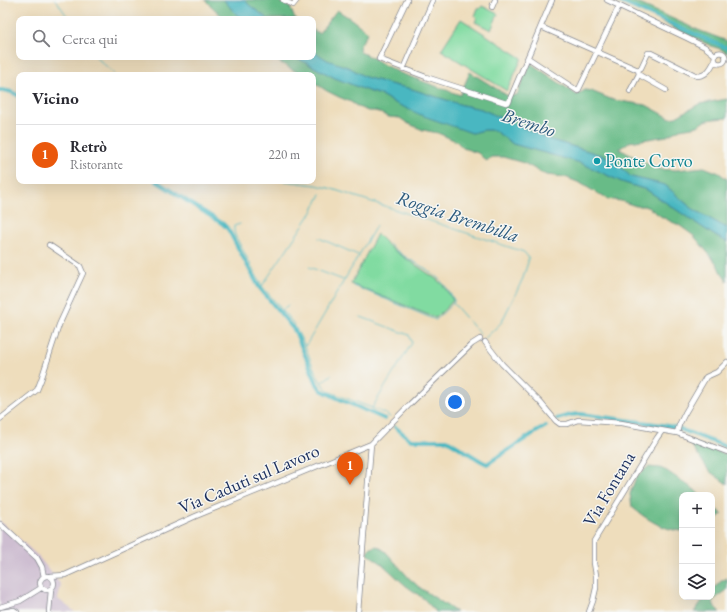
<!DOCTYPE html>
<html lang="it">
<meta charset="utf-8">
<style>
:root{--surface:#fff;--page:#f7f7f7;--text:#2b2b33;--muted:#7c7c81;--line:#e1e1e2;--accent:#ea580c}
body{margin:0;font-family:"EB Garamond",serif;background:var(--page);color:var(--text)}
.controls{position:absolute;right:12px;bottom:12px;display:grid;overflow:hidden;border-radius:8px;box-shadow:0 4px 16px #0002}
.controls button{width:36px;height:36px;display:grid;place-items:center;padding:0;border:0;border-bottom:1px solid var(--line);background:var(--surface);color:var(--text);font:20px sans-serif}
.you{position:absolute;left:455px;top:402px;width:14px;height:14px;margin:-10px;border:3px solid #fff;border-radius:50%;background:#1a73e8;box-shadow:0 0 0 6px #1a73e833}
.badge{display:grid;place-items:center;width:26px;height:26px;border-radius:50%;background:var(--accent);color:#fff;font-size:13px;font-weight:700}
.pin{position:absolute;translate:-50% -33px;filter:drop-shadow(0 1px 2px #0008)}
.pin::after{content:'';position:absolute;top:21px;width:14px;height:12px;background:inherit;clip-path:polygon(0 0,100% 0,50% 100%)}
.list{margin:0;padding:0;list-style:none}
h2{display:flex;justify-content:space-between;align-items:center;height:52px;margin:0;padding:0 16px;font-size:17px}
h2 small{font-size:13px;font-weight:400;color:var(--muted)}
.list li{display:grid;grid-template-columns:26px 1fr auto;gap:12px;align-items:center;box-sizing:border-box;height:60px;padding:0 16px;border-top:1px solid var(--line)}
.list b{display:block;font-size:15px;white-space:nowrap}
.list p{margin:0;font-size:13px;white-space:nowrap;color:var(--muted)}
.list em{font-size:13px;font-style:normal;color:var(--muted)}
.icon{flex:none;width:22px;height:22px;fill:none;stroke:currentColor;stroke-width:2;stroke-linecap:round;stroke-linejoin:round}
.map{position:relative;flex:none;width:727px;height:612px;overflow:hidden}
.search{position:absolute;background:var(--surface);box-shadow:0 4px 16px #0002;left:16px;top:16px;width:300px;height:44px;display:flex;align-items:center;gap:10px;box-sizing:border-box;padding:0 14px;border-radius:8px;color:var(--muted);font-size:15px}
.panel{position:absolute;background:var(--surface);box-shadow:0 4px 16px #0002;left:16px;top:72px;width:300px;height:112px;border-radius:8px}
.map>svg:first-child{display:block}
</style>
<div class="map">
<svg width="727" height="612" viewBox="0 0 727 612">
<rect width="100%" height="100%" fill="#f6f6f2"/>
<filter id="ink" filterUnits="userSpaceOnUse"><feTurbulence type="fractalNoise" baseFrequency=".025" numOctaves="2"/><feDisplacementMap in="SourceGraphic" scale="8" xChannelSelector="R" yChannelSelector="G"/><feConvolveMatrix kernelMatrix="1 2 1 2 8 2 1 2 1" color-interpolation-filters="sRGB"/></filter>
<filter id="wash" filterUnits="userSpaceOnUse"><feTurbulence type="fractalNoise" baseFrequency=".012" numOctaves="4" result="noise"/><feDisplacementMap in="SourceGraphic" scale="16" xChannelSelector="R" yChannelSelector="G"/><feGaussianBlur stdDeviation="0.9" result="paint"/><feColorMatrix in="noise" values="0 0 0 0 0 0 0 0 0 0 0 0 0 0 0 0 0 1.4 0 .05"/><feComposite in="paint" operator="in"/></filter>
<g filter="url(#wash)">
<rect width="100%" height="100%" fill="#eeddbc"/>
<path fill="#cebed1" d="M0 521 38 556 61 585 58 599 75 612H0Z"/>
<path fill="#81dba1" stroke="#4e8580" d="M482 6 498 14 491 30 475 22 477 18 475 16 478 8 480 9Z
M461 19 522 58 507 91 441 50Z
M377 234 392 249 435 278 443 285 453 300 451 303 436 318 351 284Z"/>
<path fill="#68bb87" stroke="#427572" d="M205 0H224L235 13 242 19H225Z
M245 0H258L259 1 260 0H277L290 7 294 17 297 19H268L249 5Z
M621 0H631L698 30 727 41V54L721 49 714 47 679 31Z
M337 10 351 19 368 32 359 47 360 52 375 59 384 65 400 73 460 95 470 72 508 96 517 95 530 63 577 95 585 90 591 91 613 100 646 105 670 118 676 117 699 104 727 99V118C717 119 705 118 698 126L680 129 667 136 629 142 619 149 658 169 676 170 704 167 719 173 727 179V228L703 215 690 207 665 185 631 177 611 158 551 140 481 109 462 105 408 88 397 86 365 77 350 68 327 60 313 51V30L319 33Z
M273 57H295L335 78 368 91 381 95 395 103 472 133 484 130H494L513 144 581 163 622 182 647 190 714 235 727 242V281L720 271 717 264 694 236 679 225 672 222 662 217 649 208 644 206H636L621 201 607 199 580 183 565 177 546 175 524 163 503 157H491L487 161 483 158 478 153 463 148 456 141 438 133 423 130 407 123 400 118 389 117 375 111H368L358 107 351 102 339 97 327 91 313 82V75H302L279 62Z
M689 442 698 444 727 455V484L709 471Z
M648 467 660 468 667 471 680 480 695 490 700 495H682V531C663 530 646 519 632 507L630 494 636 477Z
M712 506 722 514 712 522Z
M377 546 385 551 409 578 419 587 456 612H436L424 599 405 585 381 563 368 554 369 549Z
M727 578V590L712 601 715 607 720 612H694L705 597H712V590L720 582Z"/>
<path fill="#49b7c1" stroke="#327390" d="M224 0H245L249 5 268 19H242L235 13Z
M313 51 327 60 350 68 365 77 397 86 408 88 462 105 481 109 551 140 611 158 631 177 665 185 690 207 703 215 727 228V242L714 235 647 190 622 182 581 163 513 144 494 130H484L472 133 421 115 395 103 381 95 368 91 335 78 295 57H313Z"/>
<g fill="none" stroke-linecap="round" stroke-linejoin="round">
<path stroke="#49b7c1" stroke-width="1" d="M55 0 58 3 69 19
M96 57 116 75
M285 181 316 185 329 188 449 227 524 252 528 257V262L523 278 516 293 501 323 483 340
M240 224 234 226V230L235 235 262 286 293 323 305 346 308 342 376 226
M319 238 358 255
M389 244C405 261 432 267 446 287 449 291 451 296 454 300V302L453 303
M309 267 343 280
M262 286 312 212 321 194
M354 286 436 320 453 303 480 334
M282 310 288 305
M361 317 409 335 412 343 372 408
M305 346C312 362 316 381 330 392L372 408 386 414 390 417
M322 382 331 375"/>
<path stroke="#49b7c1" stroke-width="4" d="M616 0 727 48
M0 90C8 90 13 92 19 96
M156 181 223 224 228 229 259 287 295 331 317 384 321 390 335 397 385 419
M557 419 570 415 581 414 663 425 677 428 727 447
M395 427 411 440H447L481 461 487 464 531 435 546 426"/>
</g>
</g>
<g filter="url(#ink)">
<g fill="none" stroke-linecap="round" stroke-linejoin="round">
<g stroke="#84868d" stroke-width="6">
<path id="minor" d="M283 0 293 5 297 0
M407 0 379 59 426 77 506 103 509 102 510 99 552 0
M607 0 687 38 705 47 715 55
M492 7 495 0
M541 27 638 70 639 74 641 76 666 90
M714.5 58a5.5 5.5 0 1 1 11 0a5.5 5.5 0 1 1-11 0Z
M528 58 578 91 619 6
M403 69 433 0
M638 70 641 68 648 53H651L697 76C707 76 711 68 715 60
M630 91 639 74
M485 342 502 364 540 402 556 421 560 424H567L578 420 621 423 677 433 727 452
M0 419 37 390 41 380 59 325 83 273 80 266 49 245
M677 433 679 425 685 413 706 377 717 372 727 362
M0 524 37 558 42 567 44 577
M40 583a7 7 0 1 1 14 0a7 7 0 1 1-14 0Z
M50 576 65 575 196 516 371 444 410 404 472 344 480 339
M0 607 20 601 41 588
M2 612 14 610 17 612
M49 612 51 590
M358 612 371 444
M589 612 593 601 596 588V575L594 563V541L657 438 662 431"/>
</g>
<use href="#minor" stroke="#fff" stroke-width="4.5"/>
</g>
</g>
<circle fill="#0f9aa8" stroke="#f6f6f2" stroke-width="1.5" cx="597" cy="161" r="4"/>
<g text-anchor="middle" stroke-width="3" stroke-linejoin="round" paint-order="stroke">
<g font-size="18" fill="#0d838f" stroke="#f6f6f2" text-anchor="start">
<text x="605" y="167">Ponte Corvo</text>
</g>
<g font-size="18" fill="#1b2f5e" stroke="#f6f6f2">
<text transform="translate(249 479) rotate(-23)" y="6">Via Caduti sul Lavoro</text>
<text transform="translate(609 489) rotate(-59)" y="6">Via Fontana</text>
</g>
<g font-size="19" font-style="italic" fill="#29587c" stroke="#f6f6f2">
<text transform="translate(529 122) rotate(18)" y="7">Brembo</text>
<text transform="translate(458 216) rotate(18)" y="7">Roggia Brembilla</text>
</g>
</g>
</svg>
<div class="controls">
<button>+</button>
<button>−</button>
<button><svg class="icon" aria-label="layers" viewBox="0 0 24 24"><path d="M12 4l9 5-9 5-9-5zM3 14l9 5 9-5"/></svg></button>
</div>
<div class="you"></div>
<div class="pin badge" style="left:350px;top:485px">1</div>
<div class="search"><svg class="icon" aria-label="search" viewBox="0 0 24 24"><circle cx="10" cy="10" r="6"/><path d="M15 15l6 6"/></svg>Cerca qui</div>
<section class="panel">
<h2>Vicino<small></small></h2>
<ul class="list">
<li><span class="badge">1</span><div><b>Retrò</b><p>Ristorante</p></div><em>220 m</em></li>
</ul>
</section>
</div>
